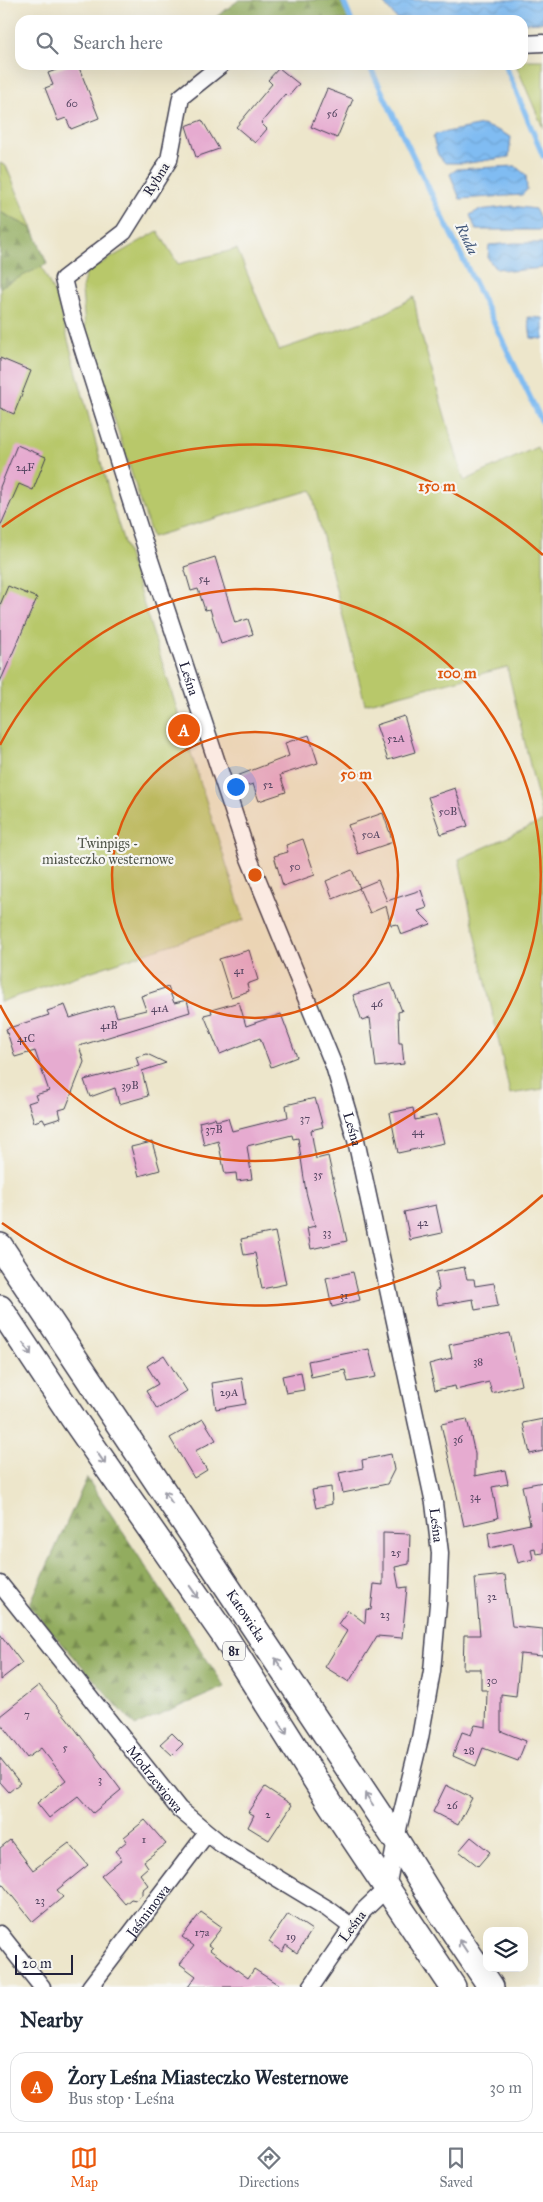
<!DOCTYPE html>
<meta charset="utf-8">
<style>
:root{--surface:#fff;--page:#f6f6f7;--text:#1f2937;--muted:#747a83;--line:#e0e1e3;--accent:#ea580c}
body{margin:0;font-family:"IM FELL Great Primer",serif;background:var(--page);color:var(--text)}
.controls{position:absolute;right:15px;bottom:15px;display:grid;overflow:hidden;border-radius:10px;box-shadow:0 5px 20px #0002}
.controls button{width:45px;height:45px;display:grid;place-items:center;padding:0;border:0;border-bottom:1px solid var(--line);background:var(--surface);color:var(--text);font:25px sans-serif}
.scale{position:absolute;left:15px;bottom:12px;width:58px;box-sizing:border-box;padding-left:5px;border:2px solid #22223b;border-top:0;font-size:14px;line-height:18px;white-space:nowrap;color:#22223b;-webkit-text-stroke:4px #f6f6f2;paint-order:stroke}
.you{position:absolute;left:235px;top:786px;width:18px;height:18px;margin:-12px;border:4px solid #fff;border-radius:50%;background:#1a73e8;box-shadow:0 0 0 8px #1a73e833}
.badge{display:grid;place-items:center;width:32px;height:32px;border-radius:50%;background:var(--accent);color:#fff;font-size:16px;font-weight:700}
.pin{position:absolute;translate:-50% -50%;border:2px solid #fff;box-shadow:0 1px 5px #0006}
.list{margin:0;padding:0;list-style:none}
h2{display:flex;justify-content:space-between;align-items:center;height:65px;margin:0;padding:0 20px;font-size:21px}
h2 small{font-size:16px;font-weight:400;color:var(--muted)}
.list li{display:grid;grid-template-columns:32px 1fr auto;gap:15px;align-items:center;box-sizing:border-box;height:70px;margin:0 10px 10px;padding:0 10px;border:1px solid var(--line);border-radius:15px}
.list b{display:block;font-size:19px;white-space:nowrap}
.list p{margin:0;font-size:16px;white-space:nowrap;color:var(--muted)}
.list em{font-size:16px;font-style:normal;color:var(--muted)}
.icon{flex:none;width:28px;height:28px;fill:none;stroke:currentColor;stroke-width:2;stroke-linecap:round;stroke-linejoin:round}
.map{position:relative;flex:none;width:543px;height:1987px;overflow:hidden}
.search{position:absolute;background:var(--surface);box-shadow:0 5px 20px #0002;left:15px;right:15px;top:15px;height:55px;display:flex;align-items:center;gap:12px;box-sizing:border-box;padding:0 18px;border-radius:15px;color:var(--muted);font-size:19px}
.sheet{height:145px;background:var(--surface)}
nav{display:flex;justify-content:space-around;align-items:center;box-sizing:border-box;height:70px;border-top:1px solid var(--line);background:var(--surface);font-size:14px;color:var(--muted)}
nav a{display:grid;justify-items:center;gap:2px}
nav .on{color:var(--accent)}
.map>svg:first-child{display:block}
</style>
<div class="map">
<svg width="543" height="1987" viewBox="0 0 543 1987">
<defs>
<pattern id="forest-firs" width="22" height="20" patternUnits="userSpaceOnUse" patternTransform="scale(1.25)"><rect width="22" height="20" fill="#92ac5e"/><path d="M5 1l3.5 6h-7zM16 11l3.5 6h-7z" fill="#778c4f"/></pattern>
<pattern id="water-waves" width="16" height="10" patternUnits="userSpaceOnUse" patternTransform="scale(1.25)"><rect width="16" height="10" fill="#80bcf2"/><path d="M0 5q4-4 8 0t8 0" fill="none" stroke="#6ea1d0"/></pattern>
</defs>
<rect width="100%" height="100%" fill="#f6f6f2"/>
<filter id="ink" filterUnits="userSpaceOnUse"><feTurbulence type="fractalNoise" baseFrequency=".02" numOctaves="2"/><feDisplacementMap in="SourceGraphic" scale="10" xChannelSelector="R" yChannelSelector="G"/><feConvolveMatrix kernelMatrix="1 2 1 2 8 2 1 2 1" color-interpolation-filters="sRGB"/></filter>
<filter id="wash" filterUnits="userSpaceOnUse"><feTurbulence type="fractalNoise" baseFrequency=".0096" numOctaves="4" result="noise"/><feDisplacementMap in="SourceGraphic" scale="20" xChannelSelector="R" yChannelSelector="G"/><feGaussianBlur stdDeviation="1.12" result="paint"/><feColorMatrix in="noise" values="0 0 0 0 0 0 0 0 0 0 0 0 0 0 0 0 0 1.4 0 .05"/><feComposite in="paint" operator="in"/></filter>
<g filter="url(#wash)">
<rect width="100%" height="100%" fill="#ede6cb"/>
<path fill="#b8c86a" stroke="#6d7552" d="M523 60H543V128L516 65H523Z
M0 163 6 166 33 229 0 212Z
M0 220 25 232 57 299 115 514 244 920 0 1002Z
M158 231 178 264 237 249 279 350 380 316 414 297 419 327 464 481 537 447 543 456V820L507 667 365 704 311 490 152 537 85 328 82 289 86 272Z
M543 821V1089L510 1094 459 859Z"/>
<path fill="url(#forest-firs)" stroke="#5a674c" d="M239 0H340L350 20H212Z
M0 212 33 229 47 264 0 287Z
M87 1478 225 1687 135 1726 29 1606Z"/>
<path fill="url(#water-waves)" stroke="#516f96" d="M381 0H543V22L523 23V20H403L396 18Z
M482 125 497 130 511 137 509 157 469 163H445L438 155 433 138 436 134Z
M515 166 526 175 527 190 522 195 460 199 450 174 457 169Z
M513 206 535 209 542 222 541 230H476L470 215 479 210Z
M515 243H543V268L510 271 494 267 488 258 489 245Z
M528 317 543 318V339L531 338Z"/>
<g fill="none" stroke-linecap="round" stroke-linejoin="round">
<path stroke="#80bcf2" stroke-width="5.5" d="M343 0 351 20
M369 65 543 424
M506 67 543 156"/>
</g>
<g id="blocks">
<path fill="#e6abd0" d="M69 65H78L99 118 71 129 66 118 58 121 45 88 53 85 48 73Z
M279 68 299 84 288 97 285 94 261 123 267 129 255 143 236 127 272 84 268 80Z
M327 89 353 99 337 138 311 127Z
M202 120 219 149 196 157 186 126Z
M0 358 31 371 14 414 0 408Z
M17 445 46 457 33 490 19 484 0 527V487Z
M215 557 235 623 248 619 253 634 221 644 210 609 205 610 198 589 191 591 184 567Z
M8 586 37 598 0 682V605Z
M404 716 415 752 388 760 376 725Z
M309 735 318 763 280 775 286 792 259 801 253 784 241 788 237 776 289 756 285 743Z
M455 788 468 826 441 834 428 797Z
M383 813 393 842 358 854 348 825Z
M303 839 315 875 283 886 274 856 288 852 286 845Z
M352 870 360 888 333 899 326 881Z
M378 880 387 901 421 890 427 908 418 911 431 924 401 935 397 924 391 925 386 906 370 913 359 888Z
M249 950 258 980 247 984 249 991 231 997 219 959Z
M391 983 402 1011 398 1012 399 1043H402L404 1064 376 1067 370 1018 362 1021 353 995Z
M168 987 174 1003 187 1000 190 1012 79 1046 84 1062 66 1108 59 1110 61 1118 45 1123 43 1119 34 1122 28 1103 37 1100 35 1095 49 1091 35 1051 15 1057 6 1029 49 1015 47 1011 65 1005 70 1018 113 1005 117 1017 146 1010 141 996Z
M239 1002 246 1026 281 1014 297 1057 271 1067 260 1038 220 1054 204 1015 212 1013 211 1010Z
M147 1054 166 1063 142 1071 148 1096 119 1104 115 1088 90 1097 84 1080 139 1066 136 1057Z
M315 1098 323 1127 311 1130 316 1159 328 1156 347 1241 311 1249 307 1228 315 1226 306 1192 298 1138 293 1139 292 1135 247 1146 252 1179 237 1181 236 1173 225 1174 218 1141 204 1145 199 1122 215 1118 216 1121 228 1118 232 1131 288 1117 286 1105Z
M413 1108 415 1120 437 1115 444 1143 398 1153 390 1113Z
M152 1142 160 1170 139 1176 131 1147Z
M436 1205 442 1233 410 1240 404 1212Z
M275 1232 286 1284 262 1289 255 1253 244 1255 241 1239Z
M464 1267 467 1279H474L475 1286 494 1283 498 1306 475 1310 473 1299 438 1305 435 1291 439 1289 436 1272Z
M353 1272 360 1300 332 1307 326 1278Z
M510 1333 521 1385 492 1393 489 1382 456 1390 455 1386 435 1390 429 1364 452 1358 449 1345Z
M369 1349 376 1377 348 1382 345 1370 311 1377 308 1361Z
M164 1355 187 1391 157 1409 146 1391 158 1384 147 1366Z
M301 1372 304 1390 286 1393 282 1376Z
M242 1378 246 1404 216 1409 212 1383Z
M203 1419 216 1440 195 1451 207 1470 194 1478 170 1438Z
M467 1419 475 1454V1476L505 1470 508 1484 492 1487 498 1518 464 1526 441 1424Z
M543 1419V1451L530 1454 523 1423Z
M391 1454 394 1470 387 1484 343 1493 339 1473 363 1468 362 1460Z
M543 1482V1553L536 1554 535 1548 531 1549 533 1559 518 1563 513 1543 490 1548 488 1533 530 1524 522 1486Z
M331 1487 332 1504 316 1508 312 1490Z
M383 1533 410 1534 409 1564 395 1567 399 1588 407 1587 402 1638 377 1636 349 1682 325 1667 347 1631 338 1624 348 1610 365 1623 366 1609 371 1610 374 1584 383 1585Z
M505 1575 512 1626 543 1629V1656L520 1654 516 1696 501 1694V1731L526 1741 518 1761 483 1748 476 1766 453 1756 462 1732 471 1735 475 1725 486 1727 487 1690H481V1669H463L464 1635H480L475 1578Z
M0 1634 22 1663 0 1680Z
M39 1685 67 1718 121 1790 93 1813 78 1796 49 1818 37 1803 66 1780 41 1748 27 1758 0 1723V1716Z
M172 1733 183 1744 172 1755 160 1744Z
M0 1758 20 1783 9 1792 0 1782Z
M446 1785 472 1798 458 1825 433 1812Z
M265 1787 292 1805 269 1840 248 1827 254 1815 248 1812Z
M145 1820 166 1844 144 1861 148 1867 140 1874 148 1885 142 1890V1895L136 1900 131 1899 125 1904 101 1876 122 1859 115 1851 127 1841 124 1837Z
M471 1837 490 1852 478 1866 459 1851Z
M10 1840 33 1870 69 1843 88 1865 57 1890 63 1897 33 1922 0 1881V1848Z
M201 1912 222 1927 208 1945 212 1948 210 1950 248 1978 254 1969 282 1987H188L196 1976 180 1964 194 1946 182 1937Z
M288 1914 312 1930 297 1953 286 1945 282 1952 269 1942Z"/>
</g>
</g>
<g filter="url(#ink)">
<use href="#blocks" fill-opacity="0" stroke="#403f51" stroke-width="1"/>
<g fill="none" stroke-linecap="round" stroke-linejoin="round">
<g stroke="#403f51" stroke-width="19">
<g id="street">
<path d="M523 44 543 43"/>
<path id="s1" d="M221 65 181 97 169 160 124 232 63 279 72 315 140 530 248 856 334 1066 356 1140 434 1503 440 1553 438 1604 432 1671 420 1738 399 1825 387 1888 363 1911 311 1987"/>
<path id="s2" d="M0 1584 179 1809 221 1844 328 1909 352 1927"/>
<path d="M0 1934 42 1987"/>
<path id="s3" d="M90 1987 207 1833"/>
</g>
</g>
<g stroke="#403f51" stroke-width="28">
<g id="primary">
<path id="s4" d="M0 1246 396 1840 440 1911 491 1987"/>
<path d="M0 1308 73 1418 224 1635 332 1806 453 1987"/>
</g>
</g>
<use href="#street" stroke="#fff" stroke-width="16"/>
<use href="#primary" stroke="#fff" stroke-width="25"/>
</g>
<defs><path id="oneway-shaft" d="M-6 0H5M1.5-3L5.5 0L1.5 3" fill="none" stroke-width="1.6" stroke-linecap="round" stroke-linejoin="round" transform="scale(1.25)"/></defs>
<g stroke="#9c9ca7">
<use href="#oneway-shaft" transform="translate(27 1349) rotate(56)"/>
<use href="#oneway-shaft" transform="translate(101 1458) rotate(55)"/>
<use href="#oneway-shaft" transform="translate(168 1497) rotate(-124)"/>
<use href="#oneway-shaft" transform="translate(194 1592) rotate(55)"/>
<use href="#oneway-shaft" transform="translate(279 1664) rotate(-124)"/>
<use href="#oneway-shaft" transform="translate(283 1728) rotate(58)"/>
<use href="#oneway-shaft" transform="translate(369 1799) rotate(-124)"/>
<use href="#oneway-shaft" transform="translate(463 1946) rotate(-124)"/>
</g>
</g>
<circle cx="255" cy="875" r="143" fill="#de560e" fill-opacity=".12"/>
<g fill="none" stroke="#de560e" stroke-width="2.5">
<circle cx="255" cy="875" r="143"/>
<path d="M0 745A286 286 0 1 1 0 1005"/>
<path d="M543 1195A430 430 0 0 1 2 1223M2 527A430 430 0 0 1 543 555"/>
</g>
<g text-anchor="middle" stroke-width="4.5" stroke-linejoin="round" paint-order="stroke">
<g font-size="11" fill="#534460">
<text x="72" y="107">60</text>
<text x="332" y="117">56</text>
<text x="25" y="471">24F</text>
<text x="204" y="582">54</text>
<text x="396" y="742">52A</text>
<text x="268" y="788">52</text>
<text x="448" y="815">50B</text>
<text x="371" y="838">50A</text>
<text x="295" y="870">50</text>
<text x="239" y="974">41</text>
<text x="377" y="1007">46</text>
<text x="160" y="1012">41A</text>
<text x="109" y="1029">41B</text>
<text x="26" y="1042">41C</text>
<text x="130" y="1089">39B</text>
<text x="305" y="1122">37</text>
<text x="214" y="1133">37B</text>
<text x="418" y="1135">44</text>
<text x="318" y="1178">35</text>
<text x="423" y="1226">42</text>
<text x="327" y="1236">33</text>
<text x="344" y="1299">31</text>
<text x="478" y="1365">38</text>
<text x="229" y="1396">29A</text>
<text x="458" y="1443">36</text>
<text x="475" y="1500">34</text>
<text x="396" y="1556">25</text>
<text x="492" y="1600">32</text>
<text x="385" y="1618">23</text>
<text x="492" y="1684">30</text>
<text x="27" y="1718">7</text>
<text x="65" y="1751">5</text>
<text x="469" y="1754">28</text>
<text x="100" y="1783">3</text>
<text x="452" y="1809">26</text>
<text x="268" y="1818">2</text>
<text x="144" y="1843">1</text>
<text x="40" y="1904">23</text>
<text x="202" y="1936">17a</text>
<text x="291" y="1940">19</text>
</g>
<rect fill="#f6f6f2" stroke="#626272" stroke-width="1" x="223" y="1641.5" width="22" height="19" rx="4"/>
<g font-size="12" font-weight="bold" fill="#22223b">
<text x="234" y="1655">81</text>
</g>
<g font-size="14" fill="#22223b" stroke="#f6f6f2">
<text transform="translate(156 179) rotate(-58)" y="5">Rybna</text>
<text dy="5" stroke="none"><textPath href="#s1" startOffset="696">Leśna</textPath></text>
<text dy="5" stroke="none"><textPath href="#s1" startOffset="1176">Leśna</textPath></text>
<text dy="5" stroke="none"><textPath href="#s1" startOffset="1581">Leśna</textPath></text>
<text dy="5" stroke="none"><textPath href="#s4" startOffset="444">Katowicka</textPath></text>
<text dy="5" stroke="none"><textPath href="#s2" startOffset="249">Modrzewiowa</textPath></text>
<text dy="5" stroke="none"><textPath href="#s3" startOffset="96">Jaśminowa</textPath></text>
<text transform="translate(352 1926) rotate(-53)" y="5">Leśna</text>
</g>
<g font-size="14" fill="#4f5449" stroke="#f6f6f2">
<text x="108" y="848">Twinpigs -<tspan x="108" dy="16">miasteczko westernowe</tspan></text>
</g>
<g font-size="15" font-style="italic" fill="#43587b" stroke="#f6f6f2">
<text transform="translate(467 239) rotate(64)" y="5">Ruda</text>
</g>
</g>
<circle cx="255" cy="875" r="8" fill="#de560e" stroke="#f6f6f2" stroke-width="2.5"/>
<g font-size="15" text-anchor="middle" font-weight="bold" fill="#de560e" stroke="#f6f6f2" stroke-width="4.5" stroke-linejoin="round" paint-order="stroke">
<text x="437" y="491">150 m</text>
<text x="457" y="678">100 m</text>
<text x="356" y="779">50 m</text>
</g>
</svg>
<div class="controls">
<button><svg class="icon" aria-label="layers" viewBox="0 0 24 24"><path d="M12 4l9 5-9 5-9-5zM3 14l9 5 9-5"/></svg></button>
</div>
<div class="scale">20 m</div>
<div class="you"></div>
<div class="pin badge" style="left:184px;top:730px">A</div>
<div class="search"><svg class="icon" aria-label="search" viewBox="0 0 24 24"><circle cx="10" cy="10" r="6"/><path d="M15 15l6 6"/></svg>Search here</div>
</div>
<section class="sheet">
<h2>Nearby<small></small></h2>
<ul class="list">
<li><span class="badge">A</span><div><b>Żory Leśna Miasteczko Westernowe</b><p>Bus stop · Leśna</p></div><em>30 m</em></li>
</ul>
</section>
<nav>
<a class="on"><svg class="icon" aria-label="map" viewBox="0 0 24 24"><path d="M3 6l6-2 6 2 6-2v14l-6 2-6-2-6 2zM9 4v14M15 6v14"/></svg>Map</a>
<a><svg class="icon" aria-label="directions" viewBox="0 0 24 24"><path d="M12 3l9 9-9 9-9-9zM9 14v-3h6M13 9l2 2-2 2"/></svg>Directions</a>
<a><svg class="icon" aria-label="saved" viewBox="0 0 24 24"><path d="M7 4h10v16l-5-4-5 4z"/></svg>Saved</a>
</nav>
